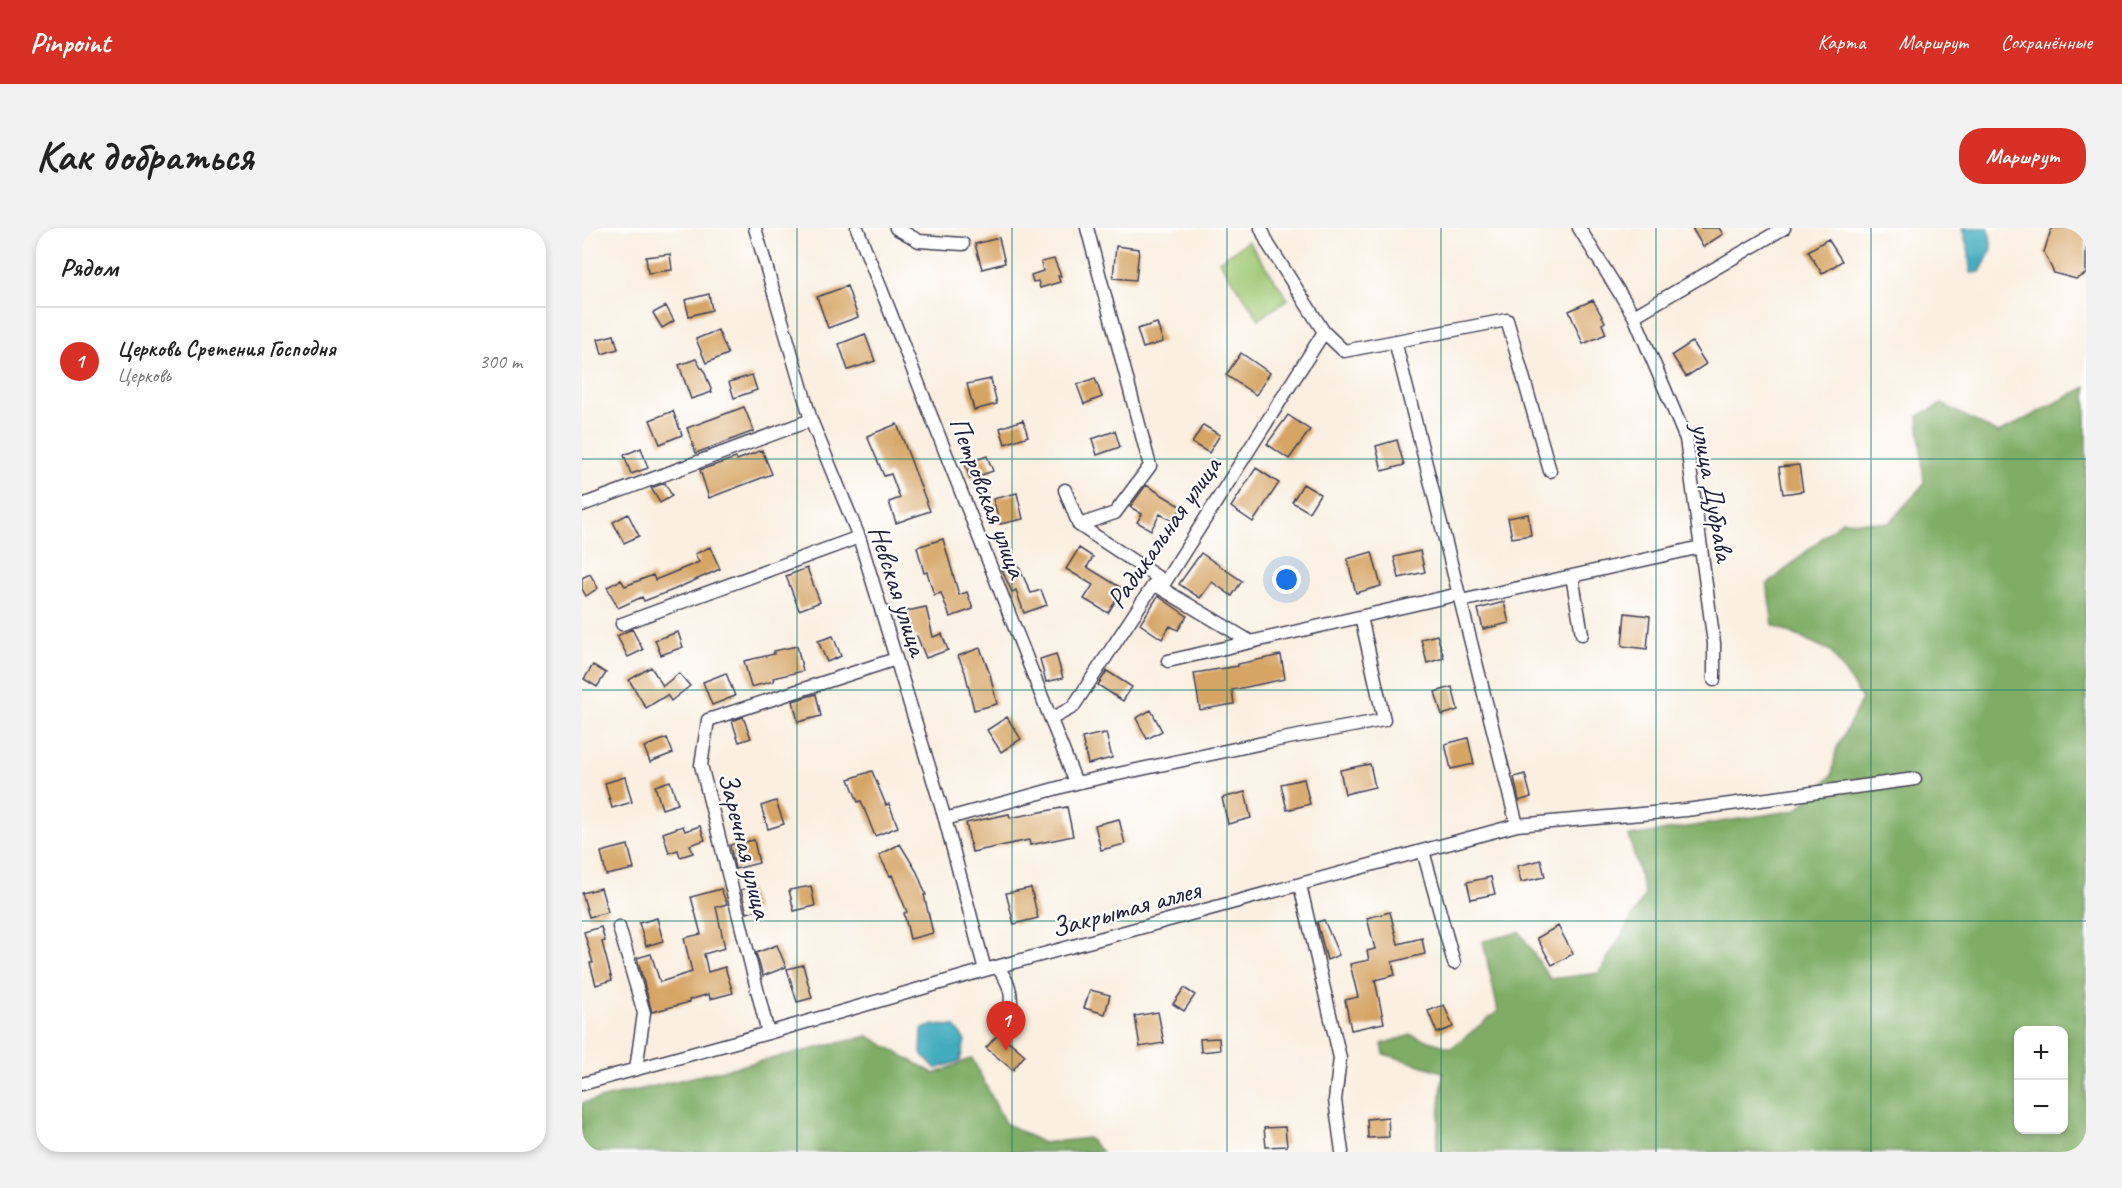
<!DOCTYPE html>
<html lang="ru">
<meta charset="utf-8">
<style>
:root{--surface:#fff;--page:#f2f2f2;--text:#222;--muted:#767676;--line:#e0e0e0;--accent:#d93025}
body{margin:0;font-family:Caveat,sans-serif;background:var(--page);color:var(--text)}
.controls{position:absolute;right:18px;bottom:18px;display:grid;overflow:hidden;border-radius:12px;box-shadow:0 3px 9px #0003}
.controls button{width:54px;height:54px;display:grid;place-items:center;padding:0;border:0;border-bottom:2px solid var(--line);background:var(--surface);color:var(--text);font:30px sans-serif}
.you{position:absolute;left:705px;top:352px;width:21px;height:21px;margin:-15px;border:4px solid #fff;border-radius:50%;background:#1a73e8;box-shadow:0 0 0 9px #1a73e833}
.badge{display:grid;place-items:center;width:39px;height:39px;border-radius:50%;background:var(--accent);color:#fff;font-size:20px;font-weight:700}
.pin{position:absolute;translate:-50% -50px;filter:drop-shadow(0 2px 3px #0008)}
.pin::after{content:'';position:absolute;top:32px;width:21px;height:18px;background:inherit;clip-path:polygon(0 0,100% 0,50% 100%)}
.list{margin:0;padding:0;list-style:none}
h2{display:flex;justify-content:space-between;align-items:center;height:78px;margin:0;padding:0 24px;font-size:26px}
h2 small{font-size:20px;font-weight:400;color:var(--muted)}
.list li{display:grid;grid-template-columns:39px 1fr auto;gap:18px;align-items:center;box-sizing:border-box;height:108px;padding:0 24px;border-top:2px solid var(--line)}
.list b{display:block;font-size:22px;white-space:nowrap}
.list p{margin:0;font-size:20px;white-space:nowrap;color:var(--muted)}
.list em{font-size:20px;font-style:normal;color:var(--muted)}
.map{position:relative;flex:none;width:1504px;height:924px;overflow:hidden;border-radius:24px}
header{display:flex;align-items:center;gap:36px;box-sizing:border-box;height:84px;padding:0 30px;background:var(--accent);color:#fff}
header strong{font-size:28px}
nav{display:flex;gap:33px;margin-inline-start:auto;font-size:21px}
.intro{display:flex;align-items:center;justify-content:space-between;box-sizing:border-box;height:144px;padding:0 36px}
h1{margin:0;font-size:42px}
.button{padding:15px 27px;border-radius:24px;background:var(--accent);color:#fff;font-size:21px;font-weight:700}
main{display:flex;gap:36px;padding:0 36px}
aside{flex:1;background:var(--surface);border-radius:24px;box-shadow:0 3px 9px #0003}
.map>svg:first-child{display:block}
</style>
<header>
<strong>Pinpoint</strong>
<nav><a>Карта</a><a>Маршрут</a><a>Сохранённые</a></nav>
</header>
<div class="intro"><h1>Как добраться</h1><a class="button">Маршрут</a></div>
<main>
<aside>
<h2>Рядом<small></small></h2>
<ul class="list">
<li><span class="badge">1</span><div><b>Церковь Сретения Господня</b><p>Церковь</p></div><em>300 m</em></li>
</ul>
</aside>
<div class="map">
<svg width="1504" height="924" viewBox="0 0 1504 924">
<rect width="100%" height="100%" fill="#fff"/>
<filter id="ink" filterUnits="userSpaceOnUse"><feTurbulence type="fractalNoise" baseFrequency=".0167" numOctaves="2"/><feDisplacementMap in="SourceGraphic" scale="12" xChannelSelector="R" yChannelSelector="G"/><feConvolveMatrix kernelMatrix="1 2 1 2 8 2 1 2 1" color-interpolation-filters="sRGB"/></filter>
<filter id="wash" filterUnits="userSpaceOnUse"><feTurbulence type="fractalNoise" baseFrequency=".008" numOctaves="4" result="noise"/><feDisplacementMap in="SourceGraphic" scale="24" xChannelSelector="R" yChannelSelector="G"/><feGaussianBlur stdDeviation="1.35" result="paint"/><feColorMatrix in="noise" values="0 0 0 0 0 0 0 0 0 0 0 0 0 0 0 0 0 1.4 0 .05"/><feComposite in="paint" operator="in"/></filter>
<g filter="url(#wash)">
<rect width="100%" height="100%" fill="#faefe0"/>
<path fill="#a0c974" stroke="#617658" stroke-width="1.5" d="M666 13 706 71 677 91 637 33Z"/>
<path fill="#80ad66" stroke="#516850" stroke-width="1.5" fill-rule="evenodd" d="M1504 159V924H854L861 844 802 826 800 816 829 807 869 820 916 783 901 713 938 704 968 751 1017 745 1063 667 1047 608 1215 582 1250 547 1254 522 1280 471 1249 423 1191 397 1185 357 1260 293 1307 295 1342 256 1336 188 1360 176 1416 205ZM1436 802H1482V902H1436Z
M286 808 353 846 390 830 423 895 461 915 506 910 520 924H0V875Z"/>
<path fill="#3facbe" stroke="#30677c" stroke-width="1.5" d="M1380 0H1407L1410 21 1398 44 1388 45 1387 25Z
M352 797 373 798 383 813 378 833 354 841 339 825 340 801Z"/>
<g id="blocks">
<path fill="#d6a464" d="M1110 0H1137L1141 6 1121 19Z
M1472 0H1504V46L1494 51 1472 45 1462 24 1469 2Z
M417 10 423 35 400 41 393 16Z
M1246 11 1260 33 1240 46 1226 23Z
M534 18 557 21 554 52 531 50Z
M88 26 90 42 66 45 64 29Z
M472 31 479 48H476L478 54 458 60 456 53 451 54 449 47 461 43 459 34Z
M265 58 276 89 246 100 235 69Z
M127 66 130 82 107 88 103 72Z
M1011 72 1023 94 1020 96 1024 106 1001 116 987 83Z
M84 78 92 93 80 100 71 85Z
M575 95 581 114 561 120 555 101Z
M136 102 146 126 124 135 114 111Z
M283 106 293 133 266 142 257 116Z
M32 107 36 121 20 126 16 111Z
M1110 114 1124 136 1104 149 1090 127Z
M659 125 688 145 674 167 644 147Z
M114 131 119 140H121L130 164 109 171 97 137Z
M170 147 175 162 152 170 147 154Z
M513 150 520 169 502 176 495 157Z
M409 151 415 176 392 182 385 156Z
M162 179 172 203 114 225 105 200Z
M91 183 100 207 78 216 68 192Z
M706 187 728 202 707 231 685 216Z
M441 192 446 208 423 216 418 200Z
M315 196 348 283 314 295 307 274 318 270 309 246 302 248 285 208Z
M621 197 638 207 627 225 610 215Z
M533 203 538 219 515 227 510 211Z
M815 212 822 237 800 243 794 218Z
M59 220 66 240 49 246 42 227Z
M180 222 190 246 127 270 118 242 154 230 155 232Z
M405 228 411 243 388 251 383 236Z
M1217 237 1221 263 1201 266 1197 239Z
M674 240 697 255 671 294 649 279Z
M83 255 90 268 78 275 69 260Z
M721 256 738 266 727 284 710 274Z
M564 257 600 279 591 293 578 286 569 302 555 294 560 286 548 279Z
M435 265 441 291 418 296 411 271Z
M46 286 57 308 42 315 31 294Z
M946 286 949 307 930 310 926 290Z
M361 311 377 367 385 364 391 381 368 389 359 365 352 367 345 344 342 345 335 319Z
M128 319 138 341 91 362 62 373 60 369 36 380 25 359 39 352 43 358 71 347 73 352 117 334 113 326Z
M497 320 511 329 505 339 541 361 526 385 502 371 511 357 484 341Z
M838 323 843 344 817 350 812 329Z
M790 324 799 358 774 365 765 331Z
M619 325 660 353 650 368 630 354 618 370 597 356Z
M435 335 449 365 459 362 465 377 442 385 434 362 430 364 420 342Z
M225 340 238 374 217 382 204 348Z
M8 346 16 360 4 368 0 361V350Z
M576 368 605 388 596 402 588 398 580 411 558 396Z
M922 374 927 395 901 401 896 381Z
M344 379 351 409 360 406 366 422 344 430 335 408 326 410 320 384Z
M1043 385 1068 388 1065 421 1040 418Z
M50 401 61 422 46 429 35 408Z
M96 404 101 419 79 427 73 412Z
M855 407 862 430 845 435 839 411Z
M251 408 259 428 245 434 236 413Z
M215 418 221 443 191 450 192 453 169 459 162 433 192 426V423Z
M398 420 408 446 415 476 392 482 383 444 376 428Z
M474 426 481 450 464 454 458 431Z
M699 427 703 451 650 462 652 476 618 482 612 445 656 438V436Z
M11 437 24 445 15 459 2 451Z
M69 439 81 458 97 445 108 458 89 473 85 467 64 480 47 452Z
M525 443 550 459 541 473 516 457Z
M144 445 153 468 130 477 121 454Z
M870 459 876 482 860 487 853 464Z
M234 466 239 488 216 494 211 473Z
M569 482 580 503 565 511 554 490Z
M161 489 169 510 157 514 150 493Z
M425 489 439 511 419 524 405 502Z
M521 505 520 507 524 505 530 530 506 536 500 510Z
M85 510 91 525 68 534 62 519Z
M886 510 892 536 869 541 863 516Z
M788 536 793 559 763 566 758 542Z
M290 543 304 577 307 576 316 599 293 608 279 573 276 574 267 551Z
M943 546 949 569 937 573 932 549Z
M43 549 50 574 30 580 23 555Z
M722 551 728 576 705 582 699 556Z
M88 553 96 576 80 581 73 558Z
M663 564 669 590 646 596 640 570Z
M194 573 202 596 186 601 179 578Z
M485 579 491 608 448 617 447 612 390 624 384 595 427 586 428 590Z
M537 591 543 616 519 622 513 597Z
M101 598 103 603 118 598 123 612 108 617 111 625 98 629 96 622 87 625 81 605Z
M172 612 177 635 153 641 148 617Z
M318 616 335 644 344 667H342L351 705 328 711 322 685 325 684 310 647 308 648 297 627Z
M46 617 52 641 24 647 19 624Z
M959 632 963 649 939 654 935 638Z
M909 649 913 666 889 671 885 654Z
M229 658 233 678 212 683 207 662Z
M167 659 175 682 165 685 159 662Z
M19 660 26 684 7 689 0 665Z
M449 660 456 690 432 696 424 665Z
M139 661 145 676 134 679 143 720 122 726 126 744 143 739 151 765 128 771 127 766 107 772 108 774 70 784 55 730 69 726 78 754 110 744 102 710 119 706 109 669Z
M808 684 816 716 840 710 843 726 810 734 813 747 793 752 802 795 769 802 763 772 776 769 768 736 787 732 785 723 793 721 785 690Z
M75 690 81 713 64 718 57 695Z
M742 692 757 727 745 732 735 694Z
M976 698 991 726 970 737 955 710Z
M19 699 23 713 20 714 30 752 14 757 8 735H11L2 704Z
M195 717 204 739 181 748 174 725Z
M221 737 230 770 215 774 205 741Z
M602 760 613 767 602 783 591 776Z
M508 762 528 767 523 786 502 780Z
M862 777 871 799 855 805 846 783Z
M576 784 582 815 558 819 553 788Z
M417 805 443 827 431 842 404 820Z
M637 810 638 822 619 824 618 811Z
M806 889 807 909 786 910 785 891Z
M703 899 705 918 684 919 682 900Z"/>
</g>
</g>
<g filter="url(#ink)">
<use href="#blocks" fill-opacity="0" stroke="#424154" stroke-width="1.5"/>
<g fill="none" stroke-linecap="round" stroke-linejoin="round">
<g stroke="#424154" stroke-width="15">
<path id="minor" d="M173 0 229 192 277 309 363 591 403 742
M275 0 494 555
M314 0 337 13 381 16
M679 0 686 16 742 104 762 123 925 92 968 243
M997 0 1052 88 1104 211 1132 415V452
M1052 88 1202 0
M813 113 935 597
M483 262 497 297 533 285 568 238 505 0
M0 277 229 192
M497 297 583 354
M990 348 1000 406
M572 356 669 414
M879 373 1119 319
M40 396 277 309
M586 433 877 366
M469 491 491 479 572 356 583 354 742 104
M363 591 494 555 690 513 802 492 779 389
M841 623 872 735
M718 657 758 830 753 872 760 924
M37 699 62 785 54 841
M415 739C433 760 429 773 428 798
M186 805 119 537 126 492 314 431
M0 856 186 805 403 742 935 597 1104 582 1333 551"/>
</g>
<use href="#minor" stroke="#fff" stroke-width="12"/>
</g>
</g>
<path fill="none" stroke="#0f766e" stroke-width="1.5" stroke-opacity="0.55" d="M215 0V924M430 0V924M645 0V924M859 0V924M1074 0V924M1289 0V924M0 231H1504M0 462H1504M0 693H1504"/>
<g text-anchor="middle" stroke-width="4.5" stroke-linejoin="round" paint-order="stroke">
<g font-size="28" fill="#22223b" stroke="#fff">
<text transform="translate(1132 264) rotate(80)" y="10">улица Дубрава</text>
<text transform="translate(407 269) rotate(69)" y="10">Петровская улица</text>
<text transform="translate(581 304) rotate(-55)" y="10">Радикальная улица</text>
<text transform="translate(317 362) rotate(72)" y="10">Невская улица</text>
<text transform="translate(164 617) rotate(76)" y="10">Заречная улица</text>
<text transform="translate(543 680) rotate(-15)" y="10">Закрытая аллея</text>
</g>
</g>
</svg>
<div class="controls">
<button>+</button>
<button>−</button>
</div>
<div class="you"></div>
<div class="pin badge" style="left:424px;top:823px">1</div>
</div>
</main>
